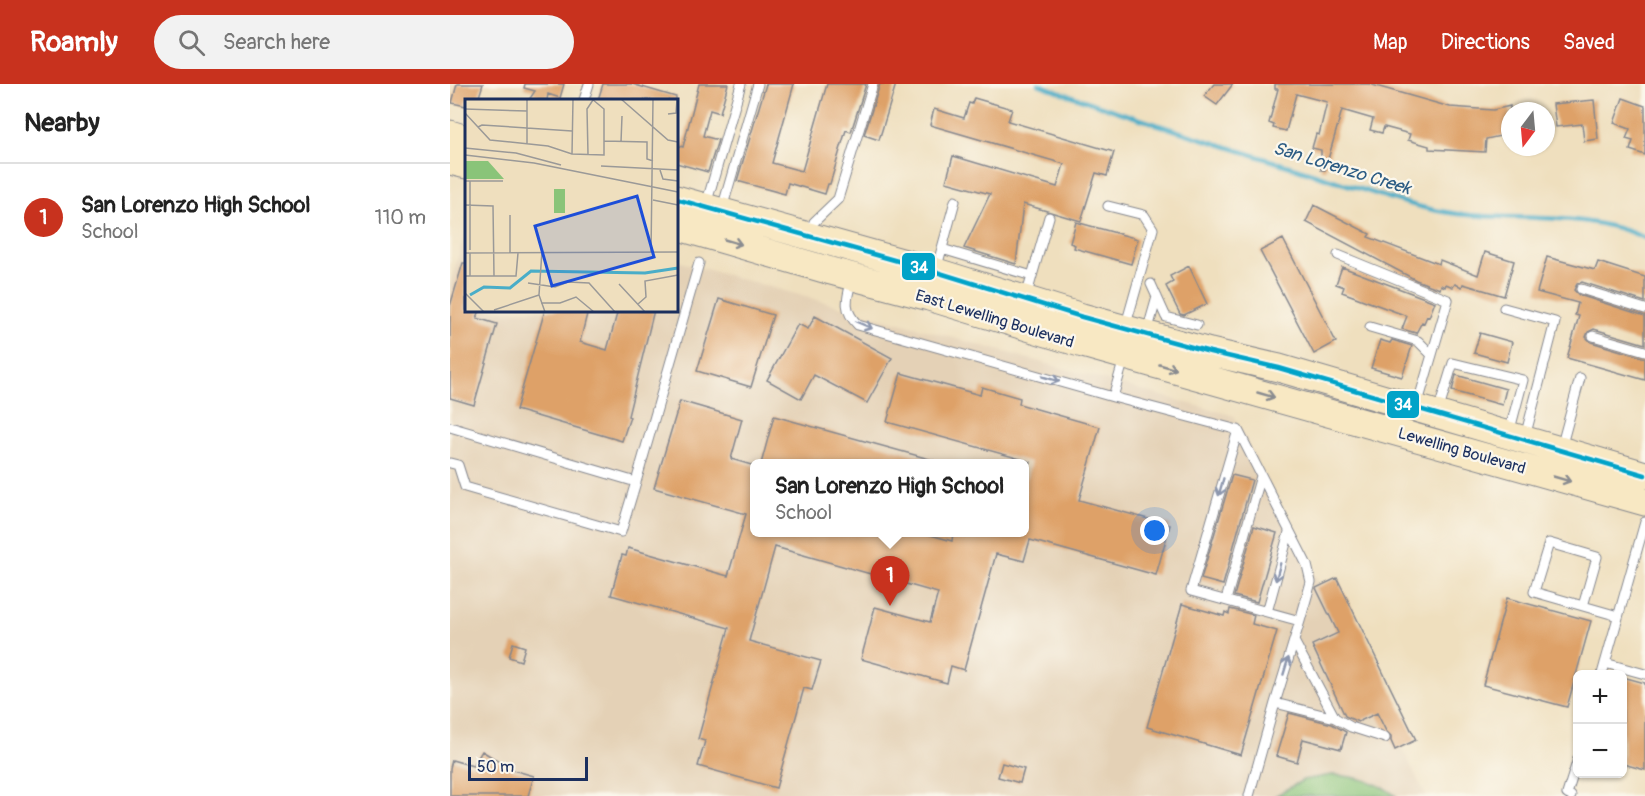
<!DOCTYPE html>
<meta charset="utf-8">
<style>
:root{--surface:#fff;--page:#f2f2f2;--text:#222;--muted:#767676;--line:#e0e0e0;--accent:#c8321e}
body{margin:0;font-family:Pangolin,sans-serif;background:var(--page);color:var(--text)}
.controls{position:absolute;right:18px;bottom:18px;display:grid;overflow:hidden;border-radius:9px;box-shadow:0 2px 4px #0004}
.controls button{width:54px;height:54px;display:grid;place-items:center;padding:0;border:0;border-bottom:2px solid var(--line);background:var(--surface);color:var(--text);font:30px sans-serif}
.compass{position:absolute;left:1051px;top:18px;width:54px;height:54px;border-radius:50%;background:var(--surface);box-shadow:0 2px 4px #0004;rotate:196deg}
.scale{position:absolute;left:18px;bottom:15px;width:120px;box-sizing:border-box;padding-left:6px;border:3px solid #1b2f5e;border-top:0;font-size:16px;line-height:21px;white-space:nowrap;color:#1b2f5e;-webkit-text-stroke:4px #fbf7ec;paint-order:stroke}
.you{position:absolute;left:705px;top:447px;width:21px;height:21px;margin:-15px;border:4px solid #fff;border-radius:50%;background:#1a73e8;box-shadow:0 0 0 9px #1a73e833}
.badge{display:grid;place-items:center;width:39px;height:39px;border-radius:50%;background:var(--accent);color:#fff;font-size:20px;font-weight:700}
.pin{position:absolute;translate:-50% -50px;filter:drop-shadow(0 2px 3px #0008)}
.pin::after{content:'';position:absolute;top:32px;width:21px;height:18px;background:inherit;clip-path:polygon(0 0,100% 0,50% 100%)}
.popup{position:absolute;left:300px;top:375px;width:279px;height:78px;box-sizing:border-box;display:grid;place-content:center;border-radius:9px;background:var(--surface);filter:drop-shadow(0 2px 4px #0005);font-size:20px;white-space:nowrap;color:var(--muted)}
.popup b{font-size:22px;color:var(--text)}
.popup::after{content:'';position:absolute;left:50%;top:100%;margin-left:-12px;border:12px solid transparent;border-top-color:var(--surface)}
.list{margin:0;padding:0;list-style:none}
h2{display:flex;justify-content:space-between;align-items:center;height:78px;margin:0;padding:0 24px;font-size:26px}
h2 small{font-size:20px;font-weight:400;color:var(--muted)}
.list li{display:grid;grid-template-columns:39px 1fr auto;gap:18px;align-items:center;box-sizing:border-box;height:108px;padding:0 24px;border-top:2px solid var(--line)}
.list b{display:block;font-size:22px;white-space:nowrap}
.list p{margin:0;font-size:20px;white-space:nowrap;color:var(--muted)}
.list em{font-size:20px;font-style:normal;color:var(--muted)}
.icon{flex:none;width:33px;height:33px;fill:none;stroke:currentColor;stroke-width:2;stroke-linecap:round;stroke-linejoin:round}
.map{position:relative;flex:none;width:1195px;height:712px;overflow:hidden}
header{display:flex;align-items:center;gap:36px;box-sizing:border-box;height:84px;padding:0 30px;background:var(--accent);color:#fff}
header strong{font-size:28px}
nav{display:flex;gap:33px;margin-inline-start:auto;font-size:21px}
.search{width:420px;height:54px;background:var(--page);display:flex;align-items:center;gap:15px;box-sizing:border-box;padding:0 21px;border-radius:33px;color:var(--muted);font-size:22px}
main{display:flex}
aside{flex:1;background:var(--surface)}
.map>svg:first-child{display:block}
</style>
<header>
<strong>Roamly</strong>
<div class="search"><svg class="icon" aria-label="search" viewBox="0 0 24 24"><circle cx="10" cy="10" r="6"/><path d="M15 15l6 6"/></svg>Search here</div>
<nav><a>Map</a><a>Directions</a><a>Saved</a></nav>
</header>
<main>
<aside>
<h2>Nearby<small></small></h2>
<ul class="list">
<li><span class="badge">1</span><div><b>San Lorenzo High School</b><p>School</p></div><em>110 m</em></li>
</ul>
</aside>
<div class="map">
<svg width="1195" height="712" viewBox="0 0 1195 712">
<rect width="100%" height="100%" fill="#fbf7ec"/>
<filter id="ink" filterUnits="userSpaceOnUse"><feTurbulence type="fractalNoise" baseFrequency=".0167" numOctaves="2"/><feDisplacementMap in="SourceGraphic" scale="12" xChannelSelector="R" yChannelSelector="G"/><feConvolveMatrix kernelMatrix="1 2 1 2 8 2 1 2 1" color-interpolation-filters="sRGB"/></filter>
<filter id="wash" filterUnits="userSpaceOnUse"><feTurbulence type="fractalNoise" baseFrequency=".008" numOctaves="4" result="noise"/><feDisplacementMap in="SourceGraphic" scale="24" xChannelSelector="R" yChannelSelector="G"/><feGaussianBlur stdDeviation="1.35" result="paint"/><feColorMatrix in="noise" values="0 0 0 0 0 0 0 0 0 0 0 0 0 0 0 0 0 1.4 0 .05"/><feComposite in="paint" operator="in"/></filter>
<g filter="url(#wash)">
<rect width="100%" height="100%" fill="#efdfbe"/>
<path fill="#e4d1b6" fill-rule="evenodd" d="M16 145V226H226L227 177 784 332 976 712H0V201ZM305 380H575V448H305Z"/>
<path fill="#8ac479" stroke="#527a6c" stroke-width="1.5" d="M882 691C906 692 927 697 946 712H825L853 696Z"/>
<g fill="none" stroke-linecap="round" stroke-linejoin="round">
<path stroke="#49adc8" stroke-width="4.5" d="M588 0C670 30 753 55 835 81 882 95 928 112 975 124 1047 142 1126 122 1195 154"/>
</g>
<g id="blocks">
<path fill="#dea168" d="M7 0H33L28 16H16V22L2 19Z
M75 0H114L110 14 98 10 97 16H79L85 7 74 4Z
M153 0H182L226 13V16H148Z
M249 0H278L270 29 260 26 253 52 268 56 258 88 226 79V61L233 63Z
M316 0H344L322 79 352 87 377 0H416L401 48 396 46 380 100H378L375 110 338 99 335 110 287 97Z
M430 0H446L429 56 414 51Z
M764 0H783L767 21 754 12Z
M825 0H919L1000 23 1043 26 1060 22V50L1036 55 1035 68 979 65V62L958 56 960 50 934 43 932 49 920 46 923 35 892 26 875 86H871V66L862 64 866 50 869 51 877 18 846 10 836 47 823 44 824 41 819 39 828 5H825Z
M524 14 562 25 558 37 664 68 657 92 646 89 631 137 573 120 566 180 514 164 540 110 496 98 503 72 607 103 614 80 480 41 484 25 514 34 519 19 522 20Z
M1173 14 1195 22V71L1180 66 1183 57 1176 55 1180 45 1164 39Z
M1144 16 1148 55 1134 57 1132 40 1106 43 1103 20Z
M864 121 920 150 918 153 989 180 990 176 1028 191 1035 168 1064 177 1054 212 1013 200 1012 203 1005 200 1003 203 996 200 995 203 991 201 990 205 966 196 856 138Z
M626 138 688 155 681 180 624 164 625 161 620 159Z
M833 155 886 258 864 270 810 167Z
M1097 173 1145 186 1148 178 1195 193V218L1132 198 1127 200 1124 206 1129 211 1195 232V260L1144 245 1138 248 1136 253 1141 258 1195 274V296L1117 274 1129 232 1125 231 1128 219 1087 208Z
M13 179H16V226H30L27 234 47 240 24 321 0 314V222Z
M739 182 757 220 734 231 730 230 716 202 723 198 720 192Z
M892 183 985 218 979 233 977 232 974 239 972 238 966 249 952 245 957 232 892 208 894 203 886 200Z
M269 215 323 231 301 303 247 287Z
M95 226H138L130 258 157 266 168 226H204L178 332 180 333 172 357 66 326Z
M365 232 442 274 417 319 364 291 351 315 317 296 348 240 358 245Z
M1030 249 1062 258 1057 278 1024 269Z
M930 256 940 259 942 256 962 262 952 293 921 284Z
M451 289 530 311 532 303 570 314 569 320 650 343 629 416 720 441 706 491 580 456 574 477 546 470 514 586 501 582 497 599 411 575 425 523 480 538 488 509 325 463 299 557 371 577 362 606 354 604 326 704 248 682 255 657 248 655 279 544 161 511 172 471 176 472 178 464 278 492 296 430 204 404 230 317 292 335 281 375 305 382V448H470L502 457 503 448H575V401L581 378 437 338Z
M1006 291 1056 305 1052 321 1002 307Z
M324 332 483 376 482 380H311Z
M782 391 802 396 773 501 751 495Z
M804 442 827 449 807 518 784 512Z
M887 494 966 656 945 666 941 657V652L936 647 927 629 908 638 895 632 862 561 888 549 866 504Z
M1057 514 1141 537 1117 623 1033 601Z
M732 520 774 532 775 528 779 530 780 525 804 531 802 540 827 547 791 671 697 643Z
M63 559 75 563 71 577 59 573Z
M1173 593 1195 599V686L1173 680Z
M839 629 882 640 896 648 891 665 853 655 847 678 826 672Z
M32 667 63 686 84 692 78 712H0V684L2 676 23 682Z
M552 679 574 685 570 699 548 693Z"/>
</g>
</g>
<g filter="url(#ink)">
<use href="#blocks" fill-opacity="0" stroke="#85878e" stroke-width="1.5"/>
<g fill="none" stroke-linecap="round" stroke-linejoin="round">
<g stroke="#85878e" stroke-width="11">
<path id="service" d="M134 16 139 0
M256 121 291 0
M658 122 694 131 703 145 675 244
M272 125 308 0
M360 149 364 138 388 115 423 0
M492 165 582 192
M888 171 998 216 967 322
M486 186 505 117
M402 195C397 214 392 225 408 241L663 313
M701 200 716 233 747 241
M1131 205 1195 225
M576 213 599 133
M1054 224 1105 238 1075 353
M920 243 968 257 982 271
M697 248 707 213
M1143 252 1195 267
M674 275 663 313 788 346 857 481 861 498 850 537 741 507 788 346
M988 328 1003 279 1073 296 1059 349
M0 343 186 398 171 448 15 403 8 381 0 379
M1111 364 1130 294
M186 398 249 179
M776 516 811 392
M1133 522 1147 473 1099 459 1084 508 1168 532
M817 528 839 448
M850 537 825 619 885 634 901 643 935 654
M844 557 885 634
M1155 579 1195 590
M1152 590 1195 438
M799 712 825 619
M1121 712 1117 710 1128 675"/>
</g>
<g stroke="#85878e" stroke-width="29">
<path id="secondary" d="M0 50 16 55
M0 77 16 81
M226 115 480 186 632 233 760 268 829 284 1195 391
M226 142 381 187 479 213 633 260 1195 418"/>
</g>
<use href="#service" stroke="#fff" stroke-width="9"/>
<use href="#secondary" stroke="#f8e8c3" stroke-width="27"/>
<g stroke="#fbf7ec" stroke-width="9">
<path id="bus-1" d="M226 115 480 186 632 233 760 268 829 284 1195 391"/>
</g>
<use href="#bus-1" stroke="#01a3c8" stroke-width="4.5"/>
</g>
<defs><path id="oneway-shaft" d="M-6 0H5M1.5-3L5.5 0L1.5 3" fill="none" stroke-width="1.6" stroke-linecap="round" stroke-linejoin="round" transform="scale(1.5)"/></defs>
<g stroke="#8a8c90">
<use href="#oneway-shaft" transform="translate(283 158) rotate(16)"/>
<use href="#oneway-shaft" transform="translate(718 283) rotate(16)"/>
<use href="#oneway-shaft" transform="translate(816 311) rotate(16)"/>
<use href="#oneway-shaft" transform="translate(1112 395) rotate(16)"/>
</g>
<g stroke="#8d97ae">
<use href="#oneway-shaft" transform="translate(414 241) rotate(23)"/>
<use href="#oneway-shaft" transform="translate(601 295) rotate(16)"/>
<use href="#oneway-shaft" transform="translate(771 403) rotate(106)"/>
<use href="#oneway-shaft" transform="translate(828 488) rotate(105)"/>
<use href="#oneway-shaft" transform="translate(836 582) rotate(-73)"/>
</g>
</g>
<g text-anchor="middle" stroke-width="4.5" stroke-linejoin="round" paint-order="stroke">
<g font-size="16" fill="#1b2f5e" stroke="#fbf7ec">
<text transform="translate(545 234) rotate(17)" y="6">East Lewelling Boulevard</text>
<text transform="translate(1012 366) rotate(16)" y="6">Lewelling Boulevard</text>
</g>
<g font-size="18" font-style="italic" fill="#2b5b83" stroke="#fbf7ec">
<text transform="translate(892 84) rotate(17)" y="6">San Lorenzo Creek</text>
</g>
</g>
<g transform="translate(15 15)">
<rect width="213" height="213" fill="#efdfbe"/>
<path d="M0 62H23L39 80H0ZM89 90H100V114H89Z" fill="#8ac479"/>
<path fill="none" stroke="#49adc8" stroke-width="3" d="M5 196 19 188 45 189 66 172 180 174 213 169"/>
<path fill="none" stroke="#9a9998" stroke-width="1.5" d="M156 0 203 41 213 43M0 10 62 12M0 14 25 41 83 47 107 55 139 56V10L127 0M203 15 211 14 212 0M13 28 17 26 107 32M139 42 182 43V60L188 62M156 43 157 17M62 45V0M0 49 51 54 96 66M107 55 108 0M123 55 122 10 128 1M0 56 69 64 213 93M136 67 213 71M195 71 198 80 213 82M0 82H38M5 82V151M188 101 213 106M0 106 28 107 29 177M77 152 74 196 80 213M0 154 213 153M45 154V116M186 154 188 0M0 177H51L53 154M5 177V154M63 184 90 188 103 183 124 184 150 213M154 185 180 213M0 194 19 213M76 204H95L111 198 129 213M173 205 181 198 180 182 213 176M29 211 74 196"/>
<path fill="#1d4ed8" fill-opacity="0.15" stroke="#1d4ed8" stroke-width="3" d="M172 97 189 158 87 187 70 127Z"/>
<rect width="213" height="213" fill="none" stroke="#1b2f5e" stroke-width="3"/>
</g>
<g stroke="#fbf7ec" stroke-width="2">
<rect x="451" y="168" width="35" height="29" rx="6" fill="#01a3c8"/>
<rect x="936" y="306" width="34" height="29" rx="6" fill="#01a3c8"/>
</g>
<g font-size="16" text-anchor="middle" font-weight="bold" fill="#fff">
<text x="469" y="189">34</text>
<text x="953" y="326">34</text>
</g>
</svg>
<div class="controls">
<button>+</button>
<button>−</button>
</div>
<svg class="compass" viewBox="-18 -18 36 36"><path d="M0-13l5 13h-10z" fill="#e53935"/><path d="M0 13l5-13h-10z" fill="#767676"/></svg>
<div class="scale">50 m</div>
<div class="you"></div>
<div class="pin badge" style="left:440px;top:522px">1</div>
<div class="popup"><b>San Lorenzo High School</b>School</div>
</div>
</main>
